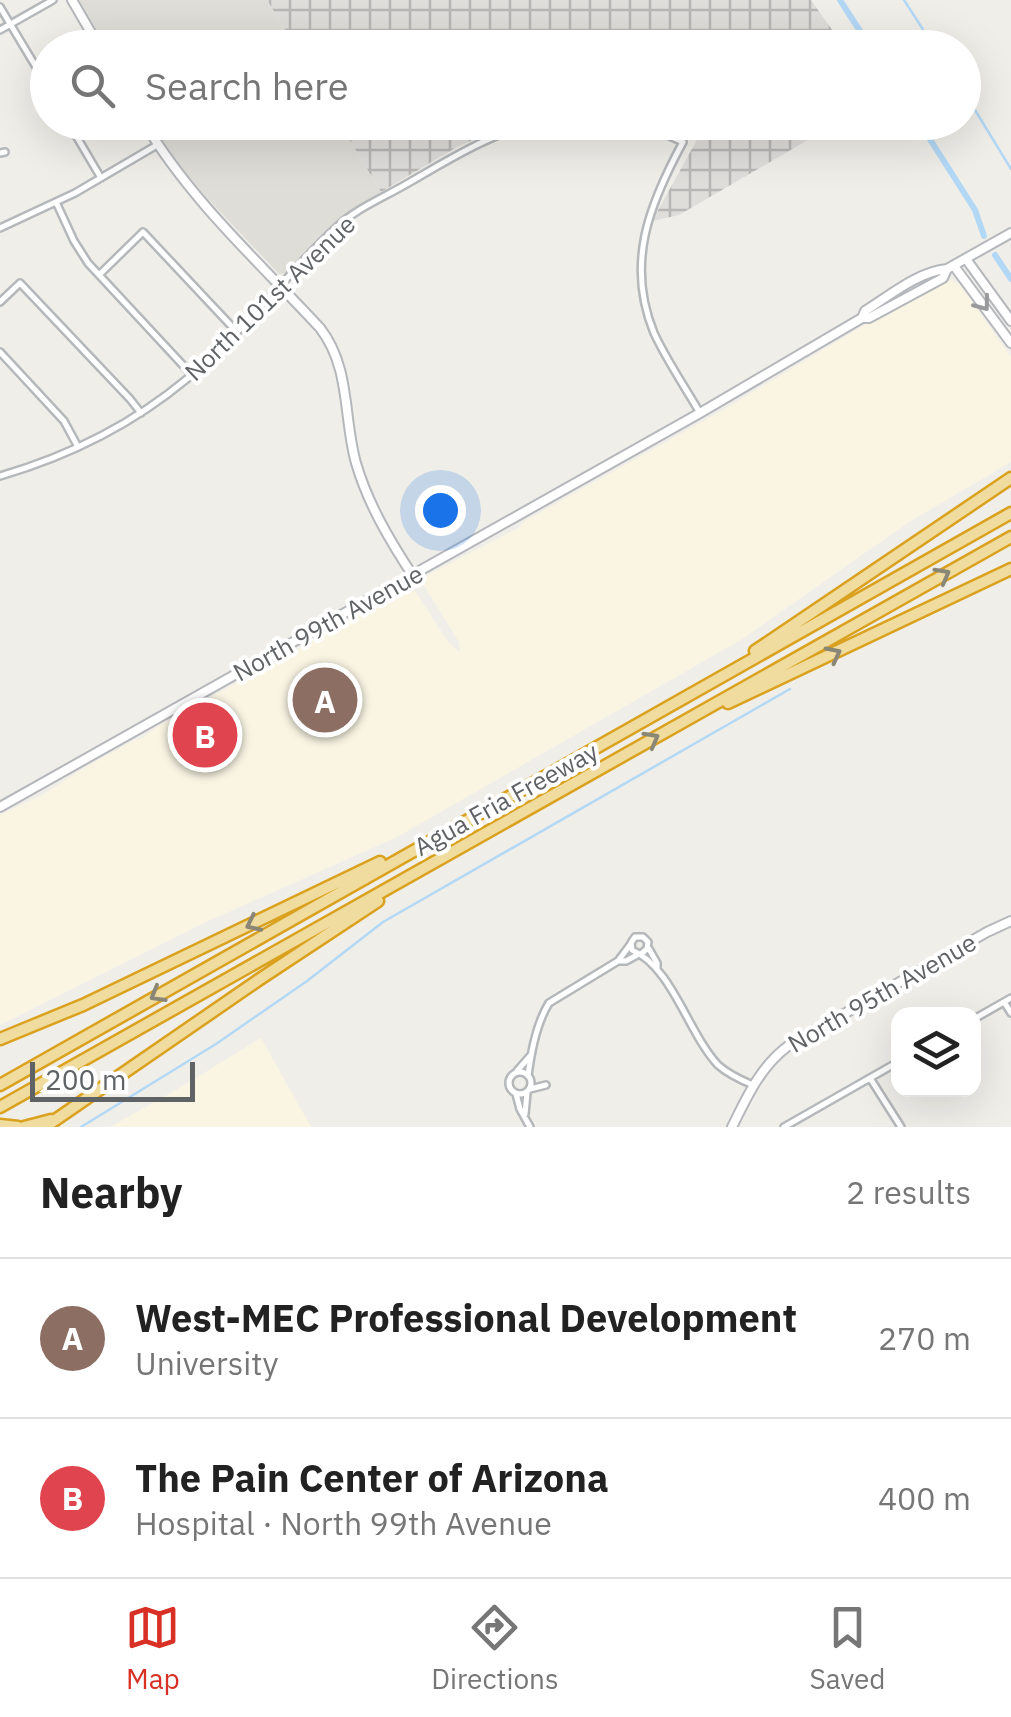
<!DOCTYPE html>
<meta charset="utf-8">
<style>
:root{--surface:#fff;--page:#f2f2f2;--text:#222;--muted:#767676;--line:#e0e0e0;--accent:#d93025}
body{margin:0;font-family:"IBM Plex Sans",sans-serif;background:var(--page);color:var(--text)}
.controls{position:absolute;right:30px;bottom:30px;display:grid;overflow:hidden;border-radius:20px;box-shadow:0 10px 40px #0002}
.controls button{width:90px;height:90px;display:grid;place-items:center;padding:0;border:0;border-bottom:2px solid var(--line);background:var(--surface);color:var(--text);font:50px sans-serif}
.scale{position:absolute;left:30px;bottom:25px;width:165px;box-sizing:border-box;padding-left:10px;border:5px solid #606366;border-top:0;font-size:28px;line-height:35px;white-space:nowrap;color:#606366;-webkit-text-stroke:8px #fff;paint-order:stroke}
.you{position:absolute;left:440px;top:510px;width:35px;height:35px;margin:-25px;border:8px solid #fff;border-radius:50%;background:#1a73e8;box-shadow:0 0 0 15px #1a73e833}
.badge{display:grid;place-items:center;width:65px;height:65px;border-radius:50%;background:var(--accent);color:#fff;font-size:32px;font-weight:700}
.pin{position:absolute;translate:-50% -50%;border:5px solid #fff;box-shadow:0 2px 10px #0006}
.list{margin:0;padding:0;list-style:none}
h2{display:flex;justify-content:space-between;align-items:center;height:130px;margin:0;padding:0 40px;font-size:42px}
h2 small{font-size:32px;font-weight:400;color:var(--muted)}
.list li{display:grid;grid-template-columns:65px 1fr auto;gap:30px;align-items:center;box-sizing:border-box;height:160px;padding:0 40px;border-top:2px solid var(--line)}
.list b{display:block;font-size:38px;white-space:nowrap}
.list p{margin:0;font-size:32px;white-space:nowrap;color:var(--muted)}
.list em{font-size:32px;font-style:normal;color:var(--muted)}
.icon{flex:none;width:55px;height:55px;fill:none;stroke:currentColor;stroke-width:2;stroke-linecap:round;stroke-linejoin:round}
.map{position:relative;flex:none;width:1011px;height:1127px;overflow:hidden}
.search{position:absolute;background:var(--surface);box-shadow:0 10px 40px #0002;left:30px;right:30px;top:30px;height:110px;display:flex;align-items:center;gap:25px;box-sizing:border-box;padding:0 35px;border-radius:55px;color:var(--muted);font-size:38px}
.sheet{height:450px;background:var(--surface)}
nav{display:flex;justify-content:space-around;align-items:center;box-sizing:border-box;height:140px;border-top:2px solid var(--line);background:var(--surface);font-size:28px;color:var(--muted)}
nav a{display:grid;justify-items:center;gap:5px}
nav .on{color:var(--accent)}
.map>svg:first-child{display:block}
</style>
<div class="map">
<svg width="1011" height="1127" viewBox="0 0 1011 1127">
<defs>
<pattern id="industrial-grid" width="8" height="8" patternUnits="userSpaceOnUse" patternTransform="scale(2.5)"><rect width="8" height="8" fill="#dfddda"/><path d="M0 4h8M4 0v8" fill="none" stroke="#b8b7b5"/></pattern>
</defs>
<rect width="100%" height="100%" fill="#f0eee9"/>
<path fill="#faf5e3" d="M950 280 959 284 1011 357V462L909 522 744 638 397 837 206 922 0 1025V815L44 794 81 770 134 740 143 738 155 728 240 681 258 675 294 651 380 602 410 589 415 591 449 643 460 652 459 642 423 584 426 576 520 527 523 522 723 410 886 312Z
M261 1038 311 1127H110L176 1090Z"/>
<path fill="url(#industrial-grid)" d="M267 0H811L844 47H295Z
M339 123H512L457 147 381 192Z
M669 123 837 122V123L679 215 652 221 698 138 679 124Z"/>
<path fill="#dfddd7" d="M79 0H267L295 47H107Z
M151 123H339L381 192 341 218 285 273 279 274 192 182 170 154Z"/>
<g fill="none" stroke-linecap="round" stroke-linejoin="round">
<path stroke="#b3d8f5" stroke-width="2.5" d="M904 0 935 48
M964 92 1011 169
M81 1127 216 1044 307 981 383 922 790 689"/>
<path stroke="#b3d8f5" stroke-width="6" d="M840 0 871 48
M919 122 975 210 984 236
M995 255 1011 279"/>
<g stroke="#b5b8bb" stroke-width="10">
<path id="street" d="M0 7 48 87
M0 30 53 0
M68 122 101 178
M626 122 658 131 683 142C650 203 625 263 654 333 667 361 685 387 700 413
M0 153 5 152
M56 202 74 241 88 263 192 375
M0 228 75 193 157 145
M99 275 143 232 237 332
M0 302 20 283 130 399 141 413
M0 352 64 421 78 447
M0 476C69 456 133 424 188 378 243 333 286 274 338 226 356 209 382 198 403 186 447 161 491 132 541 122
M649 949 657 963V969
M642 953 647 949 648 942 643 937H635L631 943 632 950C672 967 688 1033 718 1065 728 1074 741 1080 753 1085
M618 961 630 945
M1004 1002 1011 1013
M974 1019 1011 998
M517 1071 531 1055
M509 1083a11 11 0 1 1 22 0a11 11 0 1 1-22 0Z
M528 1076C531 1052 536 1024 549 1003L618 961H626L637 955
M870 1078 901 1127
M530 1089 546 1085
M516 1094 520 1109 530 1127
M525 1114 527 1093
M784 1127 898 1062"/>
</g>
<g stroke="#b4b7bb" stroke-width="12">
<path id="secondary" d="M72 0 100 48
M144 122C190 200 259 262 320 328 351 368 343 417 356 463 368 504 390 541 413 576
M966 259 1011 321
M954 266 1011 343
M862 318 865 311C889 296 919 271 947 269L1011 233
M0 807 700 413 862 318H869L943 278 947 269
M732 1127C747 1097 760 1067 788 1046L987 932 1011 921"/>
</g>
<g stroke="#daa11e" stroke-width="15">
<path id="highway" d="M755 651 1011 478
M728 703 1011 569
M0 1039 83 1005 380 862
M0 1085 1011 513
M0 1107 1011 537
M0 1125 18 1127
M24 1127 51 1120
M45 1127 260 979 378 901"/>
</g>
<use href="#street" stroke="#fff" stroke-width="5"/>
<use href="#secondary" stroke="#fff" stroke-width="8"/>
<use href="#highway" stroke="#f0dc9f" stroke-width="10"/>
</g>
<defs><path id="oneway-chevron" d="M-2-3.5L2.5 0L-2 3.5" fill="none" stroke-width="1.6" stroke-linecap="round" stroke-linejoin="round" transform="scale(2.5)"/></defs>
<use stroke="#989a9c" href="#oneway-chevron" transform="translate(983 304) rotate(53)"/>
<g stroke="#8b8777">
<use href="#oneway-chevron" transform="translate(943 575) rotate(-29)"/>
<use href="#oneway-chevron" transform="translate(834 654) rotate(-27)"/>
<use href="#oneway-chevron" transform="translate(652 739) rotate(-29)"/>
<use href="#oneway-chevron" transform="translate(253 924) rotate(154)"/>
<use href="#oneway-chevron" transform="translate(157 995) rotate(150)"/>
</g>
<g text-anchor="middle" stroke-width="8" stroke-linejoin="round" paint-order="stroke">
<g font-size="25" fill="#606366" stroke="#fff">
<text transform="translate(270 298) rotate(-44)" y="9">North 101st Avenue</text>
<text transform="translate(328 623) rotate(-29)" y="9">North 99th Avenue</text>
<text transform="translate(506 799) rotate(-29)" y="9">Agua Fria Freeway</text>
<text transform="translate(882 993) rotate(-30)" y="9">North 95th Avenue</text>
</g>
</g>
</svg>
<div class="controls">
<button><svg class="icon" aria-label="layers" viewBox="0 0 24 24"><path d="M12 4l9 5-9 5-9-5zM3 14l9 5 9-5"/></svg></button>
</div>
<div class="scale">200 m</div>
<div class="you"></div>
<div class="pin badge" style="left:325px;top:700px;background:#8d6e63">A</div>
<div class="pin badge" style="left:205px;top:735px;background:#e0444e">B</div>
<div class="search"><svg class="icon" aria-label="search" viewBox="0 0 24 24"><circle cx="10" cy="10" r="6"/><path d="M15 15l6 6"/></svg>Search here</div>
</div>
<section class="sheet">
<h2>Nearby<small>2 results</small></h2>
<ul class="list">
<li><span class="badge" style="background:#8d6e63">A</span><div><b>West-MEC Professional Development</b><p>University</p></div><em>270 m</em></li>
<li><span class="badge" style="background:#e0444e">B</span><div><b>The Pain Center of Arizona</b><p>Hospital · North 99th Avenue</p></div><em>400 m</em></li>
</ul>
</section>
<nav>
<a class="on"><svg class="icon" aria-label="map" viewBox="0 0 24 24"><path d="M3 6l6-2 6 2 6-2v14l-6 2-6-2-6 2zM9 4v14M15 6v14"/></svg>Map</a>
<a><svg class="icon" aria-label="directions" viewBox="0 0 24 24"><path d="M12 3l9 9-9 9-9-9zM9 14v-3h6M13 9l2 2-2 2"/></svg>Directions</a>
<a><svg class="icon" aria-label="saved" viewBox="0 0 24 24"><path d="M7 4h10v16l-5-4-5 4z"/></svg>Saved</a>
</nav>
